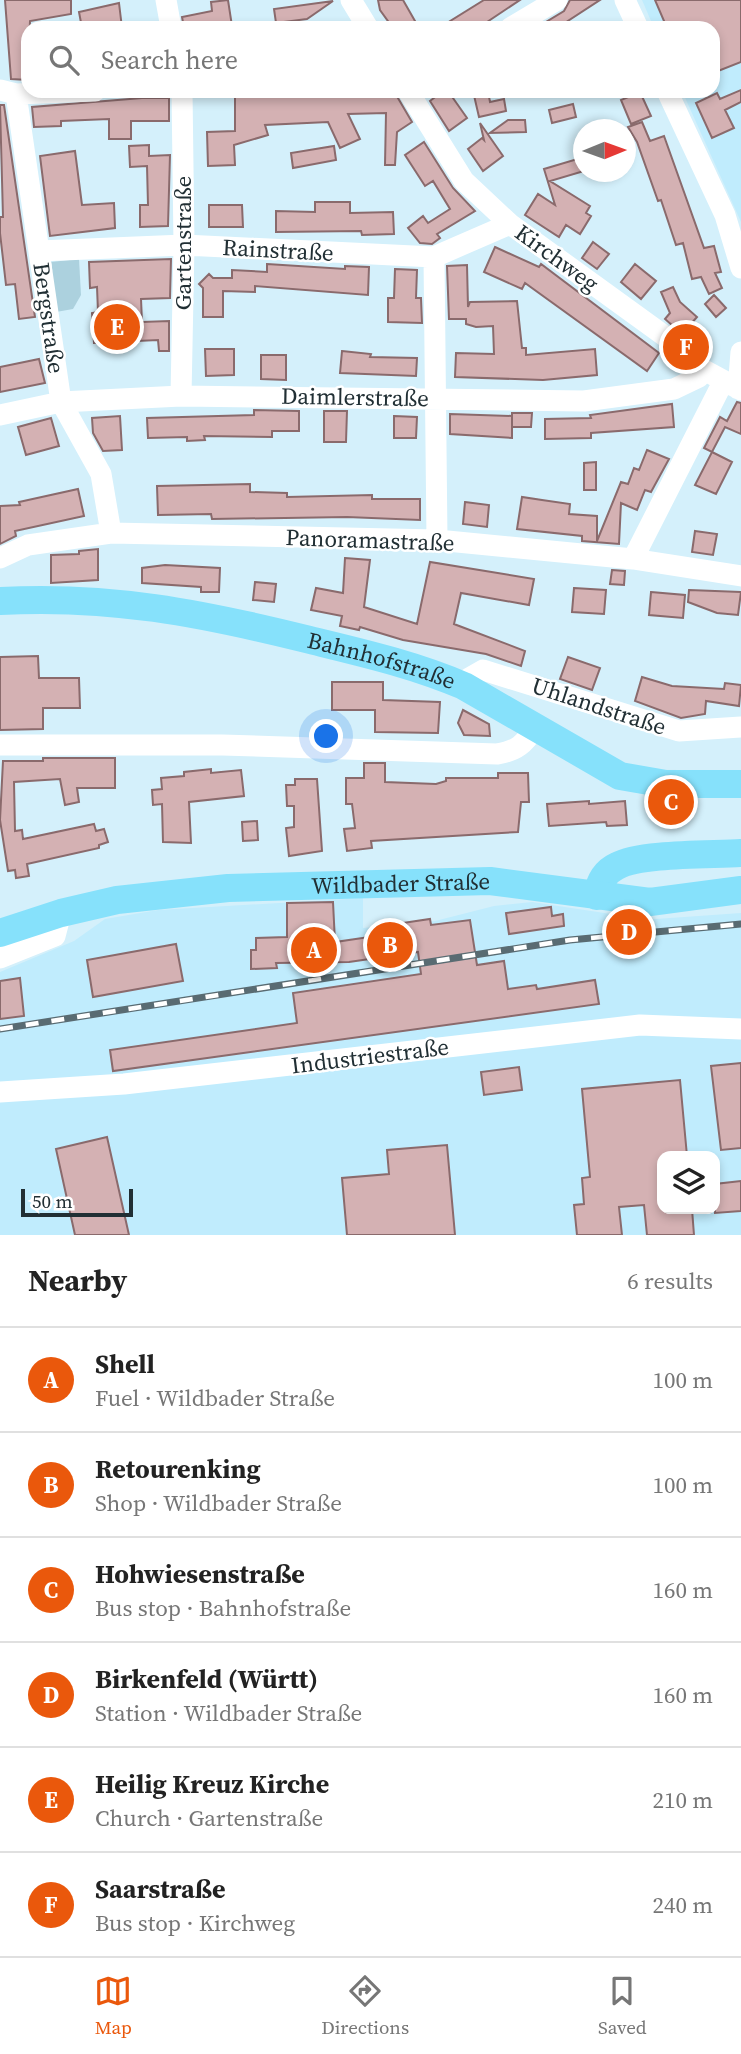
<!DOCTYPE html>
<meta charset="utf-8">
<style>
:root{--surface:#fff;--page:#f2f2f2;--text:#222;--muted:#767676;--line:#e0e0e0;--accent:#ea580c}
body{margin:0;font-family:"Source Serif 4",serif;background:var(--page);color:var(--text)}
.controls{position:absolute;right:21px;bottom:21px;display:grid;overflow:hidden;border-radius:14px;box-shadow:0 4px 10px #0003}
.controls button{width:63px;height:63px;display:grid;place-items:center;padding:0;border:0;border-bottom:2px solid var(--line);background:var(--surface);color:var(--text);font:35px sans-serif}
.compass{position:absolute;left:573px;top:119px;width:63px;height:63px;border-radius:50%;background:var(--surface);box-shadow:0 4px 10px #0003;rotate:89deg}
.scale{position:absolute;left:21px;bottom:18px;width:112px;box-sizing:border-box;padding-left:7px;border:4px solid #212f34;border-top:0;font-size:19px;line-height:24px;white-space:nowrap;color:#212f34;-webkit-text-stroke:5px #fff;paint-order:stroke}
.you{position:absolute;left:327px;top:737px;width:24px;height:24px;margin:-18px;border:5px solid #fff;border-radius:50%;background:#1a73e8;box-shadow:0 0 0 10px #1a73e833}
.badge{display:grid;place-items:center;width:46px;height:46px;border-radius:50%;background:var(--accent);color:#fff;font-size:23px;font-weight:700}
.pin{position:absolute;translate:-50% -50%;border:4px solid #fff;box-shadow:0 2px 7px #0006}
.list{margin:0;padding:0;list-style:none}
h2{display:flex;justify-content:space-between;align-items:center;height:91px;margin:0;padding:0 28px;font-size:30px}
h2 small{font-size:23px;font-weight:400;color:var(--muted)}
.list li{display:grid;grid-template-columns:46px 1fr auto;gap:21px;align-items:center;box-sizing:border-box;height:105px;padding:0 28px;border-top:2px solid var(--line)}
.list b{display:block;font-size:26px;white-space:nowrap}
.list p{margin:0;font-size:23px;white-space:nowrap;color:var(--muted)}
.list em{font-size:23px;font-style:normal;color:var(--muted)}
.icon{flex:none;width:38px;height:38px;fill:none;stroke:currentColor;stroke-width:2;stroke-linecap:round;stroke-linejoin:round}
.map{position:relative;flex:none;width:741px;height:1235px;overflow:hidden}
.search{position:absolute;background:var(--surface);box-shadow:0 4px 10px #0003;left:21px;right:21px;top:21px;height:77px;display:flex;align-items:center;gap:18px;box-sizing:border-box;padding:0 24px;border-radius:21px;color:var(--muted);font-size:26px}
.sheet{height:721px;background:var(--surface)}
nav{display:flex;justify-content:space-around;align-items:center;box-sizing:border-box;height:98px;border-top:2px solid var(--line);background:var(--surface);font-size:19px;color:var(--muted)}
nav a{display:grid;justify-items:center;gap:4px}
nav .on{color:var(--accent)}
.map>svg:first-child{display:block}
</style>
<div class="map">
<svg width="741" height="1235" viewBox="0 0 741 1235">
<rect width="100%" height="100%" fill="#d4f0fb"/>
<path fill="#c0ecfd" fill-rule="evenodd" d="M642 0H741V222L682 91H713V28H654Z
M363 898V928L435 921 494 906 532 902 611 914 613 922 741 913V1235H0V972L74 941 105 919 158 910ZM662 1156H715V1209H662Z"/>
<path fill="#acd1de" d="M79 259 81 295 73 309 56 312 51 262Z"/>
<path fill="#d4b1b3" stroke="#8a6a6c" stroke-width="2" d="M5 0H71V14L30 21 28 80 11 79Z
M228 0 232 26 184 28 182 17 212 11 211 2Z
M378 0H403L419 28H393L380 10Z
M484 0H520L478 28H439Z
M570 0H600L557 28H536L564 11Z
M655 0H741V62L713 73V28H667Z
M333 1 307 19 276 23 274 9Z
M119 3 122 28H107L106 24 82 28 79 12Z
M741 90V102L725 110 734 128 712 138 696 103 717 93 720 99Z
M443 91H448L467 118 449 131 430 101Z
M473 91H488L490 102 504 99 506 111 479 117Z
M353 92 395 93 412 122 397 132 395 165H385L386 113 348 114 360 139 340 148 328 122 265 125 268 135 234 145 235 165 208 166 207 132 235 131V96Z
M640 92 651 116 631 124 621 100Z
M142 98H169V121H131V139H109V119L61 121V126L34 127 32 107Z
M573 104 576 117 552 123 549 110Z
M0 105H4L35 317 19 319 15 284 6 285 0 233V217H3Z
M508 120H525L526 132 490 133Z
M642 122 650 141 664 136 704 248 714 246 721 272 715 273 722 288 709 294 701 277 692 279 683 243 676 245 661 200 658 201 637 142 628 127Z
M480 123 503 156 483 171 468 149 482 138 484 140Z
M424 142 453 188 475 211 437 234 440 238 432 244 420 243 408 228 423 216 428 223 450 209 433 181 425 186 405 155Z
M149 145V156L170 155 168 226 140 227V205H148L147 166 130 167 129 146Z
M334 146 336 160 293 168 291 153Z
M75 151 82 205 114 203 115 228 50 236 40 156Z
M584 157V171L550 181 590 206 586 213 591 216 580 234 566 225 559 237 525 215 538 194 555 205 544 169Z
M315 202H350V213L393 212 394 234 362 235 361 231 276 232V211L315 212Z
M209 205H242L243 227H209Z
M593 242 609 254 597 269 582 258Z
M495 247 539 267 541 264 659 353 647 371 525 283 522 289 484 272Z
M171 259 170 298 141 299 142 322 169 321V351H159L158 340 94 343 92 313 98 312 97 287 90 288 89 262Z
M267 264 345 269V266L369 267 368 295 255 286V292L223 291V317H203V288L199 284 209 274 213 278H232V270L267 272Z
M635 264 656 281 641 299 621 282Z
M467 265 468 307 470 302 517 301 522 348H526V355L595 349 597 375 543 380 455 377 456 353 494 354 493 326 476 327 466 324V319H449L447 266Z
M395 269 417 270 416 298H421L422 323 388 322V298H394Z
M673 287 680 302 697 317 682 334 665 319 670 313 661 292Z
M714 295 726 308 716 317 705 304Z
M205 349H234V375L206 376Z
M342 351 371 354 370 357 417 358 416 376 340 373Z
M261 355H286V380L261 379Z
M39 359 45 383 0 392V367Z
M737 402 741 403V434L725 427 712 452 704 448 720 417 727 421Z
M672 404 674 427 591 433V438L545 439V419L591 418 590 415Z
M254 410 299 411V431H272V437L204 436 205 440 187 441V437L148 438 147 418 254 415Z
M324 411H347L346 442H324Z
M512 413H532L531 427H512Z
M450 414 512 416V438L450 434Z
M120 416 122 450 103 451 93 433 92 418Z
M394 416 417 417 416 438H394Z
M51 418 59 446 26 455 18 427Z
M647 450 669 459 651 492 645 490 637 510 621 503 619 544 582 541V536L517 529 522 497 542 500 570 504 569 514 597 516V541L621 482 628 484 634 468 639 470Z
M712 452 732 462 716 494 695 485Z
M596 462V490H584V463Z
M250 484V492L287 493V497L372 495V499H420V520L347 517 212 519 211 514 158 515 157 486Z
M78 489 84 516 15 531 16 536 0 544V506L20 505 19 502Z
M465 502 489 505 487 527 463 524Z
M695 531 717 534 713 555 692 552Z
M98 549V580L51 583V555L79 554V551Z
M345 558 370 560 364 607 417 624 430 562 534 579 529 605 461 593 454 624 525 651 521 666 486 654 403 640 360 627 359 630 340 626 342 616 311 610 316 588 343 593Z
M165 565 220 568 219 592H201V587L142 583V568Z
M612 570 625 571 624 585 610 584Z
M255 582 276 584 274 602 253 600Z
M574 588 606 590 604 614 572 612Z
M689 590 741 592 738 615 717 613 688 602Z
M651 592 685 595 683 618 649 615Z
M38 656 39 678H79L80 708H43V729L0 730V657Z
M568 657 600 668 592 690 560 679Z
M642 677 672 686 724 689 725 683 741 685 739 706 706 701 705 714 681 718 635 701Z
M332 682H383V700L440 702 438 733 375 732V710H332Z
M463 710 489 724 490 736 464 735 458 723Z
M43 758H115V788H77L79 802 65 805 60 779 14 782 15 831 22 830 23 839 94 824 96 831 104 829 108 842 99 845V848L27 864 29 876 16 878 15 870 8 871 0 820 3 761H43Z
M364 763H385V782L436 784 446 781V778H498V773H528L529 802H521L518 832 371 841 372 848 347 851 344 829 355 828 352 804H346V778H364Z
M211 769V773L241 770 244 796 189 802 191 843 163 842 162 804 153 805 152 790 162 789 161 778 184 776V772Z
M295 779H317L322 851 289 856 286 828 294 827V806H287L286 785H295Z
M589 801V804L625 801 627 825 607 826 606 822 549 826 547 804Z
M257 821 258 840 243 841 242 822Z
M333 902 335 942 390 934 389 925 430 919 431 925 470 920 477 965 504 961 508 989 536 985 537 989 595 980 599 1004 113 1071 110 1050 297 1023 293 993 421 974 418 952 349 962 276 963 277 968 251 969V950H256V938L287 937V903Z
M551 907 552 916 563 914 564 926 509 934 506 913Z
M176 944 183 981 93 997 87 960Z
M20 978 24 1016 0 1019V981Z
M741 1063V1148L721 1150 711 1066Z
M519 1067 522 1090 484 1095 481 1072Z
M680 1080 687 1156H662V1209H692L694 1235H647L644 1205 619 1207 622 1235H577L574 1205 584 1204 582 1178 590 1177 582 1089Z
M107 1137 129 1235H75L56 1149Z
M447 1145 455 1235H347L342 1178 389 1174 387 1150Z
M741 1181V1211L715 1213V1184Z"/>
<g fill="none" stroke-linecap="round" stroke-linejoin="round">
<path stroke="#fff" stroke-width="21" d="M166 0 171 28
M351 0 368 28
M625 0 638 28
M510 28 557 0
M0 90 16 94 95 91
M408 91 464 181 510 224 666 337 704 370 741 390
M667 91 725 215 741 268
M16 94 61 402 101 474 111 533
M39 251 184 245 434 257 510 224
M434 257 437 540
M738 389 741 352
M181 396 184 245 182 91
M0 415 61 402 181 396 584 401 674 389 699 377 704 370
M0 558 28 545 111 533 437 540 633 559 741 576
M633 559 723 382
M464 686 469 678 483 670 679 731 741 727
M0 745H222L497 754C517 751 524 744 535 728
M0 958 55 936 61 913
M0 1092 124 1084 640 1025 741 1029"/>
<g stroke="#86e1fb" stroke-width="28">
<path id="s1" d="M0 601C109 595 201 613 306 639 359 652 413 664 464 686L620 776 666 784H741"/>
<path d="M597 896C599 883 604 872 617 866 640 853 712 855 741 853"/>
<path id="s2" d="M0 933 61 913 117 900 228 888 490 881 650 902 741 890"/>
</g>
<g stroke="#596b72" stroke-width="7">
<path id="rail" d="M0 1029 570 940 741 924"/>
</g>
<use href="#rail" stroke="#fff" stroke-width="4.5" stroke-dasharray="13" stroke-linecap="butt"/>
</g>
<g text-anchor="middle" stroke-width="5" stroke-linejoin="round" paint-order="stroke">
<g font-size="23" fill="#212f34" stroke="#fff">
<text transform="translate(183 243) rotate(-90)" y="8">Gartenstraße</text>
<text transform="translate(278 250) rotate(3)" y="8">Rainstraße</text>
<text transform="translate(557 258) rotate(36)" y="8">Kirchweg</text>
<text transform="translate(49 318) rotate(82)" y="8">Bergstraße</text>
<text transform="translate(355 397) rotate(1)" y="8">Daimlerstraße</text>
<text transform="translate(370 540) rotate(2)" y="8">Panoramastraße</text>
<text dy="8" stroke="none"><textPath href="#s1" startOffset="388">Bahnhofstraße</textPath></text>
<text transform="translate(599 706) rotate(18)" y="8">Uhlandstraße</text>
<text dy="8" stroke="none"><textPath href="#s2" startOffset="406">Wildbader Straße</textPath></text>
<text transform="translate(370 1056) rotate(-7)" y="8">Industriestraße</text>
</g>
</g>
</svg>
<div class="controls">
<button><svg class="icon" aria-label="layers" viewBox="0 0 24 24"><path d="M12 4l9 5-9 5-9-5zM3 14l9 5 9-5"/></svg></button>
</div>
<svg class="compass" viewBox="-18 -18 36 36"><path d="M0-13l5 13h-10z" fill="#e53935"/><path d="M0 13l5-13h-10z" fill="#767676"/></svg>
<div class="scale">50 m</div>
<div class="you"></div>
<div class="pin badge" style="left:314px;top:950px">A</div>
<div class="pin badge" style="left:390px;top:945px">B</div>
<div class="pin badge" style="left:671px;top:802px">C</div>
<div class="pin badge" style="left:629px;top:932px">D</div>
<div class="pin badge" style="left:117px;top:327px">E</div>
<div class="pin badge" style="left:686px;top:347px">F</div>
<div class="search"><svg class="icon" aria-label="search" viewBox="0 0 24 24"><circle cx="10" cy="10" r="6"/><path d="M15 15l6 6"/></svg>Search here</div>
</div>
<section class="sheet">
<h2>Nearby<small>6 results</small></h2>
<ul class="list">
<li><span class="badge">A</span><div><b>Shell</b><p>Fuel · Wildbader Straße</p></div><em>100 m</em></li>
<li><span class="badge">B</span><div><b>Retourenking</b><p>Shop · Wildbader Straße</p></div><em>100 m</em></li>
<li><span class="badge">C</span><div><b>Hohwiesenstraße</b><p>Bus stop · Bahnhofstraße</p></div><em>160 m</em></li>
<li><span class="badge">D</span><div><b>Birkenfeld (Württ)</b><p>Station · Wildbader Straße</p></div><em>160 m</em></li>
<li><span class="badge">E</span><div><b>Heilig Kreuz Kirche</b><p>Church · Gartenstraße</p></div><em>210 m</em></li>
<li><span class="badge">F</span><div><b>Saarstraße</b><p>Bus stop · Kirchweg</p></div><em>240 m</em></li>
</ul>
</section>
<nav>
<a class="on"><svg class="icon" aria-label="map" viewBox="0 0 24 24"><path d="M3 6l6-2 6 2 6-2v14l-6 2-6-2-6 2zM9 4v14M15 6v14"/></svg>Map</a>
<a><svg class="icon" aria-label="directions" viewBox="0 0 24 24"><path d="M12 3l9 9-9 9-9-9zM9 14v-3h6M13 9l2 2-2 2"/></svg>Directions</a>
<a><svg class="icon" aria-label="saved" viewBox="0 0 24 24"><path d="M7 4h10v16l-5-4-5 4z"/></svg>Saved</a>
</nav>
